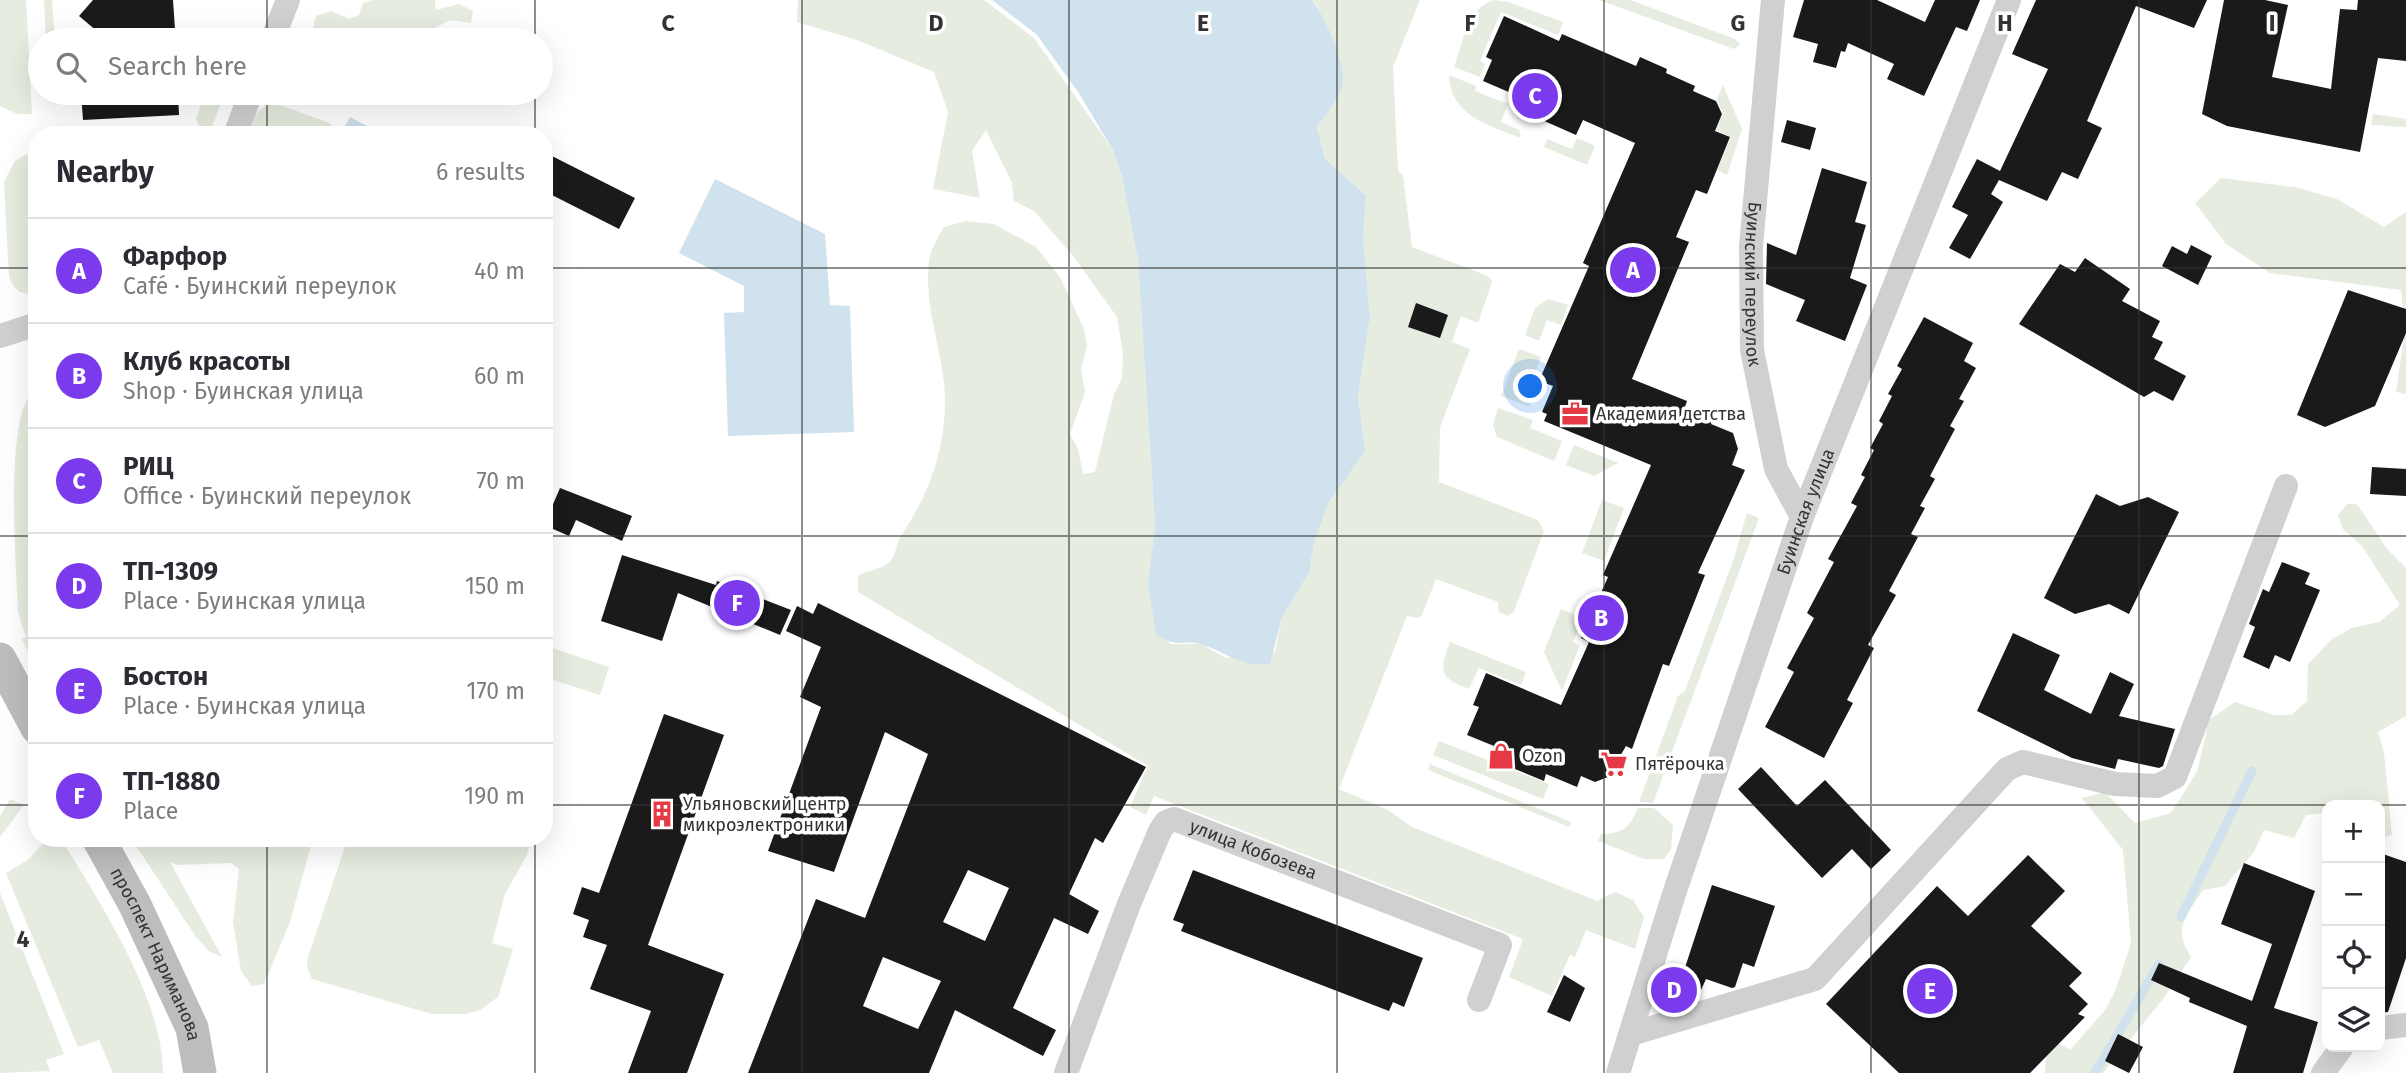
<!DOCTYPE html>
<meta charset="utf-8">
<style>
:root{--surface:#fff;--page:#f2f2f3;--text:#2b2b33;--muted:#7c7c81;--line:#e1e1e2;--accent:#7c3aed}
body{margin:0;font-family:"Fira Sans",sans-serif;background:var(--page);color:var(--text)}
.controls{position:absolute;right:21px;bottom:21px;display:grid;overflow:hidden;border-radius:14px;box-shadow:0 7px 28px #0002}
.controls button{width:63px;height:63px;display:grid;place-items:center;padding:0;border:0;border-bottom:2px solid var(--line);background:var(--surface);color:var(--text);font:35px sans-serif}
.you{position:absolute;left:1531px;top:387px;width:24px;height:24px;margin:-18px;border:5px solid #fff;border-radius:50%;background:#1a73e8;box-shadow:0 0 0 10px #1a73e833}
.badge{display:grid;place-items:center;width:46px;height:46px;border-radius:50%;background:var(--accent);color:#fff;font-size:23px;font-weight:700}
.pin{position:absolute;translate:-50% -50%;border:4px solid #fff;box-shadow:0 2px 7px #0006}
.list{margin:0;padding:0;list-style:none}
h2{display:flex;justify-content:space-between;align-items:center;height:91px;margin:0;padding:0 28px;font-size:30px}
h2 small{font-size:23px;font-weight:400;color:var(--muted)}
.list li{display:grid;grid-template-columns:46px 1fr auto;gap:21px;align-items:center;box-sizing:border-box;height:105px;padding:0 28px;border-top:2px solid var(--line)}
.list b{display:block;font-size:26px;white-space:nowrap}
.list p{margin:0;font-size:23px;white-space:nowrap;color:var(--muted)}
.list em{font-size:23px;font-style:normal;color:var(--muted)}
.icon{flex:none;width:38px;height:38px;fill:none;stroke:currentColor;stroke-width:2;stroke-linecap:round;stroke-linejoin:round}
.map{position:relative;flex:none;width:2406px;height:1073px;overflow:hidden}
.search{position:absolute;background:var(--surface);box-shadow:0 7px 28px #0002;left:28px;top:28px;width:525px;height:77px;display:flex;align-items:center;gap:18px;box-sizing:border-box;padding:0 24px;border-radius:38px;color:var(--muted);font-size:26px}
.panel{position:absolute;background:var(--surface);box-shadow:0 7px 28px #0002;left:28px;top:126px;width:525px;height:721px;border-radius:28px}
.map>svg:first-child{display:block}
</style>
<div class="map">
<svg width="2406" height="1073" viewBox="0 0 2406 1073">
<rect width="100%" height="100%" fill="#fff"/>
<path fill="#e6ecdf" d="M0 0H26L32 114H17L0 106Z
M44 0H52L55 40H46Z
M372 0H435L436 10 459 4 473 11 471 23 450 20 412 40 316 38 313 28 316 16 331 11 349 19 359 15 363 3Z
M798 0H984L1034 38 1113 150 1122 177 1138 260 1155 526 1148 583 1170 644H1201L1226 658 1275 652 1282 617 1309 573 1314 543 1328 504 1365 451 1358 397 1370 316 1363 238 1366 195 1325 159 1317 127 1337 96 1318 7 1312 0H1420L1393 67 1398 170 1403 176 1412 247 1488 276 1492 282 1478 323 1461 316 1452 342 1470 349 1440 427 1439 482 1538 520 1544 531 1514 611 1508 616 1499 612 1498 602 1436 579 1422 615 1418 618 1407 616 1339 789 1388 810 1412 827 1597 901 1615 892 1633 900 1644 917 1635 949 1586 930 1575 957 1570 955 1552 996 1509 977 1523 939 1154 796 1146 815 1130 807 1148 766 858 592V576C867 570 879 570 887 564 897 557 895 545 901 536 929 494 945 451 945 400 945 353 921 303 930 256 932 247 939 236 944 227L966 221 994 224 1036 247 1060 277 1084 329 1087 346 1081 370 1085 392 1070 434 1078 449 1083 474 1095 472 1114 394 1122 378 1123 354 1117 317 1074 257 1034 211 1014 201 1012 183 986 130 972 151 980 198 933 189 948 112 934 72 857 40 797 22Z
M1494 0 1508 2 1563 22 1558 35 1501 12 1480 61 1485 64 1480 77 1454 67C1463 44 1467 7 1494 0Z
M1599 0H1630L1735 39 1740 45 1734 49Z
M1449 75 1476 86 1475 91 1508 104 1501 122 1519 130 1521 138C1490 126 1450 116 1449 75Z
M1723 85 1742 129 1727 175 1717 170 1731 137 1716 130 1723 114 1717 99Z
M205 93H225L209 134 201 130 196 119Z
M274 103 330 123 338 135H253C250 119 258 107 274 103Z
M2373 114 2406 119V127L2371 125Z
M1577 138 1595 146 1587 165 1544 147 1547 139 1572 149Z
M36 149 29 294C16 293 13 287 9 276L4 182 15 161Z
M2221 178 2295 187 2337 199 2384 227 2406 212V394L2396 392 2405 331 2401 290 2270 273 2226 244 2195 203Z
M1548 299 1568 305 1561 325 1547 320 1539 341 1525 335 1535 308Z
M1519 349 1541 357 1531 383 1537 386 1529 406 1501 396Z
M37 389V671L22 639 26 637 18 612C17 574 2 404 37 389Z
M1498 408 1533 420 1530 428 1562 441 1554 461 1497 437 1493 425Z
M1574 445 1618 463 1594 476 1566 465Z
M1602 500 1624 508 1604 561 1582 553Z
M2347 504H2357L2387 549 2406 568V716L2378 732 2384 753 2392 835 2380 838V805H2327V813L2306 815 2294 838 2264 830 2254 852 2225 886 2203 890C2186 916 2172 928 2191 957L2163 999 2103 1073H2045L2046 1054 2057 1042 2070 1050 2106 1009 2116 989 2131 943 2123 850 2082 798 2105 792 2135 823 2171 813 2197 772 2209 720 2235 702 2274 715H2291L2307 701 2308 664 2332 639 2352 628 2379 622 2400 605 2362 546 2343 529 2338 515Z
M1747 513 1759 518 1653 803 1639 802 1678 696 1685 691 1734 558Z
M1561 609 1583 618 1573 642 1580 645 1562 691 1544 652Z
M1450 642 1526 672 1521 685 1479 668 1469 689C1439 678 1439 671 1450 642Z
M544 645 609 667 600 695 544 677Z
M1439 741 1549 784 1543 799 1433 755Z
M1430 764 1571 822 1569 827 1428 770Z
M10 799 24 805 0 837V816Z
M1638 808H1654L1673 825 1671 849 1664 859H1644L1598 841 1601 834C1623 834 1630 827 1638 808Z
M48 838H60C99 900 163 999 163 1073H113L99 1040 78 1047 6 873 29 859Z
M131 838H313L290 922 264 984 252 986 241 971 233 922 239 869 231 863 179 865 170 862 222 957 209 951 196 937Z
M348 838H531L527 855 505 894 492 943 513 949 498 997 480 1010 466 1014H432L312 979 307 967 308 957Z
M0 893 64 1054 46 1060 50 1071 0 1073Z"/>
<path fill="#cfe2ee" d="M992 0H1312C1323 14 1344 59 1343 78 1343 95 1326 114 1317 127L1325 159 1366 195 1363 238 1370 316 1358 397 1365 451 1328 504 1314 543 1309 573 1282 617 1270 664C1240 667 1228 653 1203 645 1183 638 1179 650 1156 634L1148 583 1155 526 1138 260 1122 177 1113 150 1078 92 1037 35Z
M350 117 384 135H340Z
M715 179 825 234 830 305 850 306 854 432 728 436 724 313 744 312V286L679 253Z"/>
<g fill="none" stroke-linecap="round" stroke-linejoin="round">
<path stroke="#cfe2ee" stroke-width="9" d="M2181 917 2252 771
M2095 1073 2159 964"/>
</g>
<path fill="#1a1a1a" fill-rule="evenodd" d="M93 0H173L175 29 98 32 79 16Z
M1804 0H1877L1925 22 1935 0H1980L1967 31 1956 27 1924 96 1887 79 1894 64 1848 43 1845 52 1841 51 1836 68 1813 62 1818 44 1793 37Z
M2036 0H2207L2194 28 2136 6 2087 121 2102 128 2078 179 2062 172 2047 201 1999 180 1991 194 2003 202 1970 259 1949 248 1968 215 1952 207 1977 159 2000 171 2048 69 2012 54Z
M2224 0H2265L2288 5 2272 77 2331 89 2340 9 2357 10 2358 0H2406V61L2378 58 2360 152 2227 126 2202 114Z
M1504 16 1559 41 1562 34 1636 66 1640 57 1667 69 1666 73 1695 86 1693 91 1716 101 1722 114 1715 131 1730 137 1707 194 1696 190 1676 237 1689 242 1632 379 1687 401 1685 407 1713 418 1711 424 1733 433 1738 449 1732 465 1745 470 1698 573 1705 575 1669 666 1663 664 1632 749 1626 746 1608 777 1595 782 1581 776 1577 787 1546 774 1544 781 1488 758 1494 746 1467 735 1479 707 1473 705 1486 673 1561 705 1589 642 1581 638 1608 577 1603 575 1651 465 1544 421 1547 414 1542 412 1553 386 1539 381 1589 266 1583 263 1635 143 1583 120 1576 135 1513 107 1518 96 1483 81 1492 60 1486 57Z
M81 93H178L179 115 83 120Z
M1787 120 1816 128 1810 150 1781 142Z
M544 152 635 198 619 229 544 191Z
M1822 168 1867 182 1855 222 1866 225 1850 278 1867 285 1845 341 1796 321 1805 300 1766 284 1767 243 1796 255Z
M2191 245 2212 256 2198 285 2162 266 2172 246 2187 254Z
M2085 258 2130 289 2122 301 2160 321 2152 337 2163 342 2154 359 2186 376 2173 401 2154 391 2144 397 2019 324 2060 264 2075 272Z
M2348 290 2406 309V333L2375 406 2325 427 2297 415Z
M1416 303 1448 315 1440 338 1408 327Z
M1924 317 1973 343 1964 361 1976 368 1959 399 1964 401 1950 426 1955 429 1930 476 1935 479 1920 506 1925 508 1911 534 1918 537 1889 591 1896 595 1868 645 1874 648 1847 700 1853 703 1824 758 1765 727 1794 672 1787 668 1814 618 1807 613 1834 562 1828 559 1857 506 1851 503 1865 477 1861 475 1874 450 1870 448 1883 424 1879 421 1892 396 1888 394 1902 369 1897 366Z
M2372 467 2406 469V496L2370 494Z
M560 488 632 516 622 541 576 520 569 536 544 525Z
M2096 494 2120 506 2148 497 2179 512 2129 614 2109 604 2075 614 2044 598Z
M622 555 716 585 717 581 791 610 780 635 678 593 662 641 601 621Z
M2282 562 2310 573 2305 584 2320 590 2290 662 2275 655 2269 669 2243 657 2255 627 2249 624 2263 589 2269 592Z
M818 603 1146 767 1103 843 1095 838 1069 894 1099 911 1088 934 1054 918 1013 1008 1056 1030 1043 1056 955 1010 929 1073H748L816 899 865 918 928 754 885 732 834 872 768 851 821 707 800 697 821 647 786 631 797 606 813 614ZM968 870 1009 888 985 941 943 922ZM883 957 941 981 918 1029 863 1006Z
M2013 633 2060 655 2044 690 2091 714 2110 672 2134 684 2119 716 2175 729 2163 766 2159 768 2118 759 2115 769 2072 758 1977 711Z
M664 714 724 735 648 945 724 974 687 1073H628L651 1011 590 989 607 945 583 937 589 920 573 914 582 887 599 893Z
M1761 767 1797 806 1825 780 1891 850 1871 869 1852 849 1822 878 1738 789Z
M2380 853 2406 862V958L2388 1012 2380 1013Z
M2028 855 2065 891 2031 926 2082 973 2069 986 2088 1004 2078 1014 2085 1017 2030 1073H1899L1826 1004 1937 886 1968 916Z
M2244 863 2315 891 2274 1008 2318 1022 2303 1073H2233L2247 1026 2189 1002 2190 998 2151 980 2159 963 2252 1001 2272 944 2221 924Z
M1193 870 1423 958 1404 1007 1393 1002 1389 1011 1181 931 1184 924 1173 920Z
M1712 885 1775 906 1754 967 1743 963 1735 987 1732 988 1706 979 1697 999 1677 992Z
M1564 975 1585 988 1570 1022 1547 1012Z
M2118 1034 2143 1047 2129 1073 2105 1061Z"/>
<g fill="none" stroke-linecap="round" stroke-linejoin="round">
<g stroke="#d0d0d0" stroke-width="24">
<path id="s1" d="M1773 0 1751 246 1752 350 1776 469 1802 517"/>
<path d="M272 40 288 0"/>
<path d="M235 135 251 93"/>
<path d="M0 336 37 324"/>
<path d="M2380 1028 2406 1025"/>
<path d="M1631 1034 1815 979 2007 769 2023 762 2115 784 2157 786 2175 777 2286 486"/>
<path id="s2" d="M1066 1073 1129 904 1160 831 1166 822 1174 819 1500 945 1479 1000"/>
<path id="s3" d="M1618 1073 1674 894 1802 517 2009 0"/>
<path d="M2323 1073 2342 1047"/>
</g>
<g stroke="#bdbdbd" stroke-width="33">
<path d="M0 659 37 728"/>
<path id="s4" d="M98 838 135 905 192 1028 200 1073"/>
</g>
</g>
<path fill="none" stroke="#333" stroke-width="2" stroke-opacity="0.55" d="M267 0V40M535 0V40M802 0V1073M1069 0V1073M1337 0V1073M1604 0V1073M1871 0V1073M2139 0V1073M267 93V135M535 93V135M0 268H37M544 268H2406M0 536H37M544 536H2406M0 805H37M544 805H2406M267 838V1073M535 838V1073"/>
<defs>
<g id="office-bare" transform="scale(2.1)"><path d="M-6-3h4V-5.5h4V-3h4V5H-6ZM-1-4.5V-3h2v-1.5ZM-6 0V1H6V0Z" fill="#e63946" stroke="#fff" stroke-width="2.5" paint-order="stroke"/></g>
<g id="shop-bare" transform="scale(2.1)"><path d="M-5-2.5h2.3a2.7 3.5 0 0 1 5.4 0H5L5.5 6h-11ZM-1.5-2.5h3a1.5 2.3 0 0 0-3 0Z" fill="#e63946" stroke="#fff" stroke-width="2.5" paint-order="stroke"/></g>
<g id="supermarket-bare" transform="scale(2.1)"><path d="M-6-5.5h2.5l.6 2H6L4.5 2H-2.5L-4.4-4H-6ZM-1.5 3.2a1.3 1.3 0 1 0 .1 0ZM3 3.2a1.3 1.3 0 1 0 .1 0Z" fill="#e63946" stroke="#fff" stroke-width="2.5" paint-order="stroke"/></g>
<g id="building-bare" transform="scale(2.1)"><path d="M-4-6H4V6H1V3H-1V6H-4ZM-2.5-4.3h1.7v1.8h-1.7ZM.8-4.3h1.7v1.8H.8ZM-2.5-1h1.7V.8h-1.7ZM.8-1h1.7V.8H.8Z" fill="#e63946" stroke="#fff" stroke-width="2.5" paint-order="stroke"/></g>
</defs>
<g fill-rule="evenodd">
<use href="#office-bare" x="1575" y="414"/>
<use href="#shop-bare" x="1501" y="756"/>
<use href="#supermarket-bare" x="1614" y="764"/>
<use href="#building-bare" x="662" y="814"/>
</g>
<g text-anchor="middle" stroke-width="7" stroke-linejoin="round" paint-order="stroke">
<g font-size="18" fill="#333" stroke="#fff">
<text dy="6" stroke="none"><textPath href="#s1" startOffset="285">Буинский переулок</textPath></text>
<text dy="6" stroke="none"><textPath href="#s3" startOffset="592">Буинская улица</textPath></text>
<text dy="6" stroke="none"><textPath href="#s2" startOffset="364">улица Кобозева</textPath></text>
<text dy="6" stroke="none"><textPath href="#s4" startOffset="130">проспект Нариманова</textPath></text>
</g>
<g font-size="18" fill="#333" stroke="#fff" text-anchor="start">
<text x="1596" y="420">Академия детства</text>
<text x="1522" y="762">Ozon</text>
<text x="1635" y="770">Пятёрочка</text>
<text x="683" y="810">Ульяновский центр<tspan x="683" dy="21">микроэлектроники</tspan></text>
</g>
</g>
<g font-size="23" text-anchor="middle" font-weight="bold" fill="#333" stroke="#fff" stroke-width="7" stroke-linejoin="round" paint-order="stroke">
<text x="668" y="31">C</text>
<text x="936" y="31">D</text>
<text x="1203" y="31">E</text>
<text x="1470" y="31">F</text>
<text x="1738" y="31">G</text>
<text x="2005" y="31">H</text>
<text x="2272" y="31">I</text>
<text x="23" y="947">4</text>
</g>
</svg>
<div class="controls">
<button>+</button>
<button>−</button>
<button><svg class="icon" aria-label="locate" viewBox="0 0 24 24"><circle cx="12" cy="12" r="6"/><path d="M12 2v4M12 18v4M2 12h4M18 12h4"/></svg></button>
<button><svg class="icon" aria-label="layers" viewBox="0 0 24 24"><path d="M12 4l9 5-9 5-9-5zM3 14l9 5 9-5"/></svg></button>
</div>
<div class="you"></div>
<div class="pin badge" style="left:1633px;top:270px">A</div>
<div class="pin badge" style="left:1601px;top:618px">B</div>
<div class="pin badge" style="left:1535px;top:96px">C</div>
<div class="pin badge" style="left:1674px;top:990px">D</div>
<div class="pin badge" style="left:1930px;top:991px">E</div>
<div class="pin badge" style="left:737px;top:603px">F</div>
<div class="search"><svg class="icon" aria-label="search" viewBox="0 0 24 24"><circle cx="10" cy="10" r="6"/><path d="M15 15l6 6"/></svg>Search here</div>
<section class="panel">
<h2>Nearby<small>6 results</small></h2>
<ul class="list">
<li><span class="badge">A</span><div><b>Фарфор</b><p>Café · Буинский переулок</p></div><em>40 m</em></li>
<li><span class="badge">B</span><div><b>Клуб красоты</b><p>Shop · Буинская улица</p></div><em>60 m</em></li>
<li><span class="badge">C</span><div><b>РИЦ</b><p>Office · Буинский переулок</p></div><em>70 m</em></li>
<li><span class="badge">D</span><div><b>ТП-1309</b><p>Place · Буинская улица</p></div><em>150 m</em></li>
<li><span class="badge">E</span><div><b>Бостон</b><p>Place · Буинская улица</p></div><em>170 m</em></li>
<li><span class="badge">F</span><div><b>ТП-1880</b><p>Place</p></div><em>190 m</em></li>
</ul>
</section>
</div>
